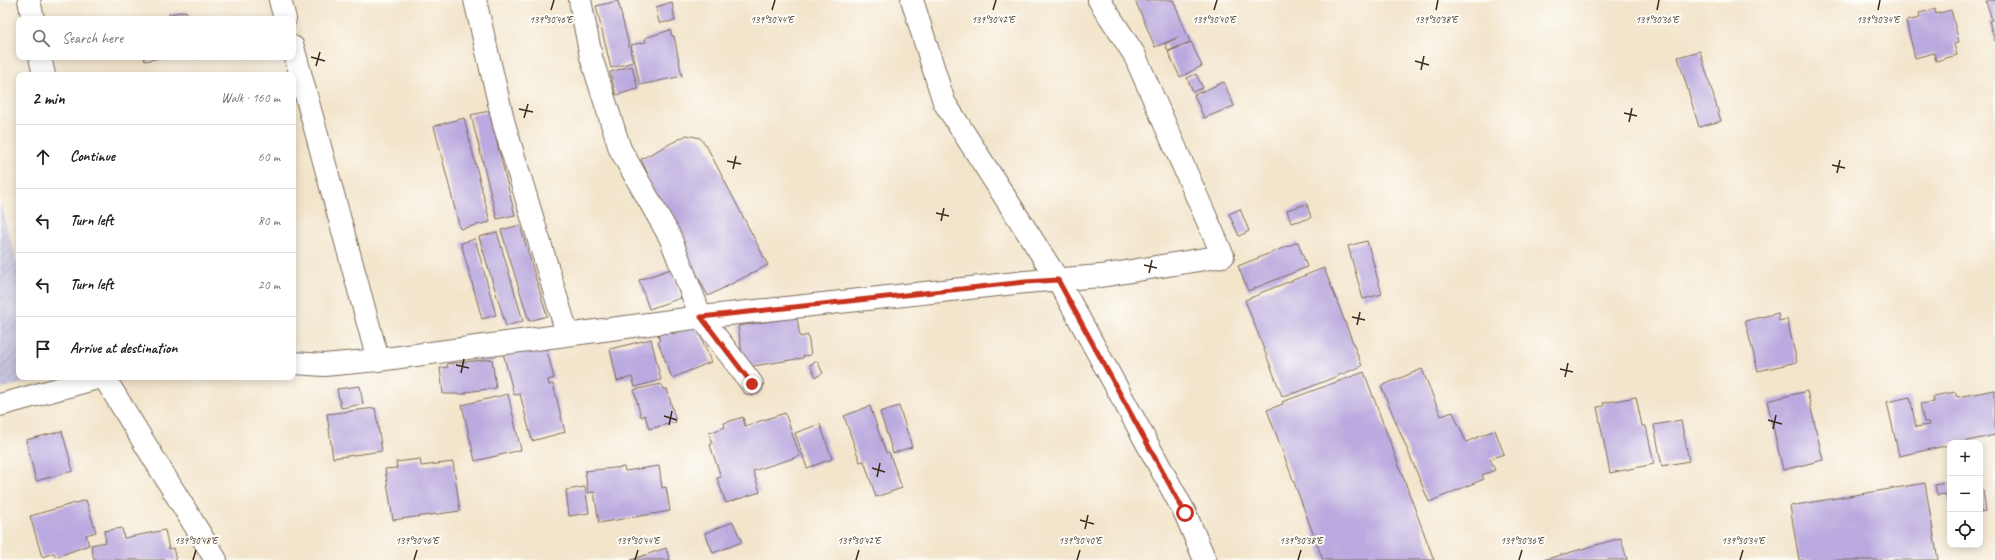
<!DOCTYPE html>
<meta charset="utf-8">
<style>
:root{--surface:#fff;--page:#f6f6f6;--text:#202124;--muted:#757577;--line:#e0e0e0}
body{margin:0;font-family:Caveat,sans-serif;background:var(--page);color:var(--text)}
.controls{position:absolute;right:12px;bottom:12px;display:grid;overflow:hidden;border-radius:8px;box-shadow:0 2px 10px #0003}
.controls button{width:36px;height:36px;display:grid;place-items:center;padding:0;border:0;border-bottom:1px solid var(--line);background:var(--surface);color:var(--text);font:20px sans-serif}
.stop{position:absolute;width:12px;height:12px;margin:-9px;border:3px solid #c8321e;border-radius:50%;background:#fff}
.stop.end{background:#c8321e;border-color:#fff;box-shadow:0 1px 4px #0008}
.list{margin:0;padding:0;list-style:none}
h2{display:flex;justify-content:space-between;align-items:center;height:52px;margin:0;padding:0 16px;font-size:17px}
h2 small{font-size:13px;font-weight:400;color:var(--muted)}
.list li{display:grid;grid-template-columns:26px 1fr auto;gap:12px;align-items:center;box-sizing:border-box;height:64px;padding:0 16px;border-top:1px solid var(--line)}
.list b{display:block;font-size:15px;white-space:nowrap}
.list em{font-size:13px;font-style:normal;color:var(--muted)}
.icon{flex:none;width:22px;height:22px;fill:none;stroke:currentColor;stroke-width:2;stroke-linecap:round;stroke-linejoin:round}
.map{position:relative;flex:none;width:1995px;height:560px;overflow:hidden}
.search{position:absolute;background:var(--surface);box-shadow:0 2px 10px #0003;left:16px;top:16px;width:280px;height:44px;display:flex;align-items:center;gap:10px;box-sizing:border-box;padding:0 14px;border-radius:8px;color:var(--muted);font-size:15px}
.panel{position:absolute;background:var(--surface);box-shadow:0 2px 10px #0003;left:16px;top:72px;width:280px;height:308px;border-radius:8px}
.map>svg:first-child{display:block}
</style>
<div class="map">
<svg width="1995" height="560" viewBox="0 0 1995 560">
<defs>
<pattern id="industrial-furrows" width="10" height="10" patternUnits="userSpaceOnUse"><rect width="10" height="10" fill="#c3c1db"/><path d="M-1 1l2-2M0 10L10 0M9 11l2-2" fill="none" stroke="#a8a6bc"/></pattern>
</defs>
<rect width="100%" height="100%" fill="#fdfcf7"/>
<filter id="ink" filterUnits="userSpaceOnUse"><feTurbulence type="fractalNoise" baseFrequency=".025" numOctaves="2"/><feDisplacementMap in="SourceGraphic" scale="8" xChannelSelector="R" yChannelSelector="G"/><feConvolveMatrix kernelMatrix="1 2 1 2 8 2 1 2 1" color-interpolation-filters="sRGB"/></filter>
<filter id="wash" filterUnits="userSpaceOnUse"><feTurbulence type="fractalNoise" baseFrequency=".012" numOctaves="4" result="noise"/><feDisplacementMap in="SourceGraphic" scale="16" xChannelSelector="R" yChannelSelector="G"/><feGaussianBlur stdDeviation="0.9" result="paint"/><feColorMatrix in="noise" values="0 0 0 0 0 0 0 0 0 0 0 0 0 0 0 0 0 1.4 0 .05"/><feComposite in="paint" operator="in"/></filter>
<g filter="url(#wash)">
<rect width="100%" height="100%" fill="#f3e5cc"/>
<path fill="url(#industrial-furrows)" d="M0 204 19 269V377H47L0 389Z"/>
<g id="blocks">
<path fill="#bbaadf" d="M1135 0H1173L1190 42 1168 51 1165 44 1179 37 1155 47Z
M1988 0H1995V41L1989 21 1992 20 1986 1Z
M618 1 633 62 611 68 596 6Z
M672 2 675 21 659 23 656 7Z
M1935 9 1936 14 1951 10 1959 42 1954 44 1957 55 1936 61 1934 53 1915 58 1906 21 1920 18 1919 13Z
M186 11 187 15 190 14 191 19H170L169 14Z
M670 30 672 36H674L682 76 640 85 631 45 646 42 645 38Z
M1191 42 1202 66 1180 77 1168 52Z
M1700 51 1721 121 1699 127 1678 57Z
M144 57H160V58L145 61Z
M632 66 638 89 616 95 610 72Z
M1196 74 1203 88 1193 92 1187 78Z
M1224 82 1234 106 1204 118 1194 95Z
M489 111 515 215 497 219 471 115Z
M464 118 490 222 460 229 434 126Z
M687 135 700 138 706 145 768 265 708 296 645 175 648 174 641 159Z
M1307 204 1311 218 1291 223 1287 210Z
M1240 209 1249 231 1239 236 1229 214Z
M520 225 547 316 529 321 501 230Z
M497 232 523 321 506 326 479 237Z
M475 239 496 315 482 319 461 243Z
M1367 241 1382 294 1363 299 1348 246Z
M1298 242 1307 267 1248 291 1238 266Z
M1324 268 1362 366 1298 392 1282 396 1245 300 1260 294V293Z
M671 269 681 298 649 309 639 280Z
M1778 313 1779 321 1787 319 1797 362 1758 371 1745 321Z
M797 317 800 337 808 335 811 355 803 356V358L747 367 743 361 738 326Z
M696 325 711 362 672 378 658 342 660 341 658 335 670 330 672 334Z
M651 339 661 380 635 387 632 377 617 381 610 349Z
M545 343 554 378 548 380 549 385 553 384 565 432 532 441 520 394 514 395 503 353Z
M492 359 496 388 466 392V394H443L440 368 448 367 447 364Z
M817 361 823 373 816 377 810 365Z
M1422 369 1441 416 1453 412 1466 442 1495 430 1504 454 1490 459 1495 470 1482 475 1484 479 1429 502 1381 386Z
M1364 372 1434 560H1323L1267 410 1283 404 1282 402Z
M661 384 663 389H667L676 422 649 429 645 415 641 417 634 390Z
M360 386 363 404 341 408 337 389Z
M1995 390V435L1959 443H1950V445L1899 456 1887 402 1910 397 1916 427 1929 425 1928 422H1924L1920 404 1934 402 1933 396 1955 392 1957 397Z
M1807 391 1823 460 1783 470 1767 401Z
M508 394 521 450 475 461 462 405Z
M1636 397 1642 426H1646L1654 464 1610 473 1597 407 1604 406 1603 403Z
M870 406 886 453 889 452 902 488 876 497 864 461 860 462 844 416Z
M899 406 912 447 893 453 880 412Z
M375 408 382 451 333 458 327 414Z
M785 413 800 456 753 471 760 492 726 503 717 478 721 477 710 445 712 444 709 433 725 427 724 423 743 417 745 426Z
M1681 420 1689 461 1662 466 1654 425Z
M820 424 832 459 807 468 795 433Z
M62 431 73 471 36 481 26 440Z
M420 459 421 466 453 462 460 511 393 520 385 469 397 468 396 462Z
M659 466 662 488 666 487 670 511 599 523 594 492 588 493 585 471 624 467 625 471Z
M1950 482V501L1948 502 1947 494 1937 495 1935 485Z
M1925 483 1938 560H1799L1790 506Z
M585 487 589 513 569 516 566 490Z
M1983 490 1986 511 1980 512V491Z
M86 500 96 532 86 535 89 545 56 557 54 553 42 557 30 516Z
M733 522 742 542 713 553 705 533Z
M122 528 124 538 165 530 169 549 173 548 176 560H94L91 545 106 542 104 531Z
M1621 538 1627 560H1543Z
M666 548 670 560H631Z"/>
</g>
</g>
<g filter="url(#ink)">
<use href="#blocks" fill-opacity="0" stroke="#7b6b5b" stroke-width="1"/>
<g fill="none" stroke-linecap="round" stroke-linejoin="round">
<g stroke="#7b6b5b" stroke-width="24">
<path id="minor" d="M29 0 33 19
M280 0 285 19
M475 0 504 124 567 333
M580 0 591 57 620 149 670 237 701 317 752 384
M912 0 944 102 1058 280 1185 513 1205 560
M293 47 378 360
M40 57 44 75
M293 363 324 365 378 360 701 317 1025 282 1101 276 1223 256 1134 54 1099 0
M104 377 216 560
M0 405 101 377"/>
</g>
<use href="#minor" stroke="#fff" stroke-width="22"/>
</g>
</g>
<g fill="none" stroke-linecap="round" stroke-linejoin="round" filter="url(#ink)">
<path stroke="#c8321e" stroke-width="5" d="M752 384 701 317 1025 282 1058 280 1185 513"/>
</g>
<path fill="none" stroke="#3b2a1e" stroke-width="1.5" d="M551 10 554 0M772 10 775 0M993 10 996 0M1214 10 1217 0M1436 10 1438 0M1657 10 1659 0M1878 10 1880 0M311 57 325 61M1415 61 1429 65M316 66 320 52M1421 70 1424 56M519 109 533 112M1624 113 1637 116M524 118 528 104M1629 122 1632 108M727 161 741 164M1832 165 1845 168M733 169 736 156M1837 173 1840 160M936 213 949 216M941 221 944 208M1144 265 1157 268M1149 273 1152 260M1352 317 1365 320M1357 325 1360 312M456 365 469 368M1560 369 1573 372M461 373 464 359M1565 377 1568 363M664 416 677 420M1768 420 1782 424M669 425 672 411M1773 429 1776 415M872 468 885 472M877 477 880 463M1080 520 1094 524M1085 529 1088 515M193 560 196 550M414 560 417 550M635 560 638 550M856 560 859 550M1077 560 1080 550M1298 560 1301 550M1519 560 1522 550M1740 560 1743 550"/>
<g font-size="10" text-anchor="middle" fill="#3b2a1e" stroke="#fdfcf7" stroke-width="4" stroke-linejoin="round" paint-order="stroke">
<text x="551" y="23">139°30'46"E</text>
<text x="772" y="23">139°30'44"E</text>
<text x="993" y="23">139°30'42"E</text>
<text x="1214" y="23">139°30'40"E</text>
<text x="1436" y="23">139°30'38"E</text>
<text x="1657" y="23">139°30'36"E</text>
<text x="1878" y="23">139°30'34"E</text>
<text x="196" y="544">139°30'48"E</text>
<text x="417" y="544">139°30'46"E</text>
<text x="638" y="544">139°30'44"E</text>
<text x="859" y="544">139°30'42"E</text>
<text x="1080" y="544">139°30'40"E</text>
<text x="1301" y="544">139°30'38"E</text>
<text x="1522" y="544">139°30'36"E</text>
<text x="1743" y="544">139°30'34"E</text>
</g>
</svg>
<div class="controls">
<button>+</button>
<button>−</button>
<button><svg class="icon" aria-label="locate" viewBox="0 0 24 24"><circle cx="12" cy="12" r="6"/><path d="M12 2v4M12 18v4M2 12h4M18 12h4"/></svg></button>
</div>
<div class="stop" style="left:1185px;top:513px"></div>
<div class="stop end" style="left:752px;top:384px"></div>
<div class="search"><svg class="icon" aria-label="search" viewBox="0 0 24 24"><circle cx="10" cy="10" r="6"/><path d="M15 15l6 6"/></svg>Search here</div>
<section class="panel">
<h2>2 min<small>Walk · 160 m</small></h2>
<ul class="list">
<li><svg class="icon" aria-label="ahead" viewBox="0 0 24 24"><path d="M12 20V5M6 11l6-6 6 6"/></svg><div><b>Continue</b></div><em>60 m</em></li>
<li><svg class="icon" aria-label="left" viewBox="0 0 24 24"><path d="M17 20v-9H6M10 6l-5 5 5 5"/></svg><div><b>Turn left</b></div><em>80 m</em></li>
<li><svg class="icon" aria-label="left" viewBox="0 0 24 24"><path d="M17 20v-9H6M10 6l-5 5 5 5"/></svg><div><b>Turn left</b></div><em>20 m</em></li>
<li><svg class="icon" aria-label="arrive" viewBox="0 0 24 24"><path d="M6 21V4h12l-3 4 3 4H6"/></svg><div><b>Arrive at destination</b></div></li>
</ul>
</section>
</div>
